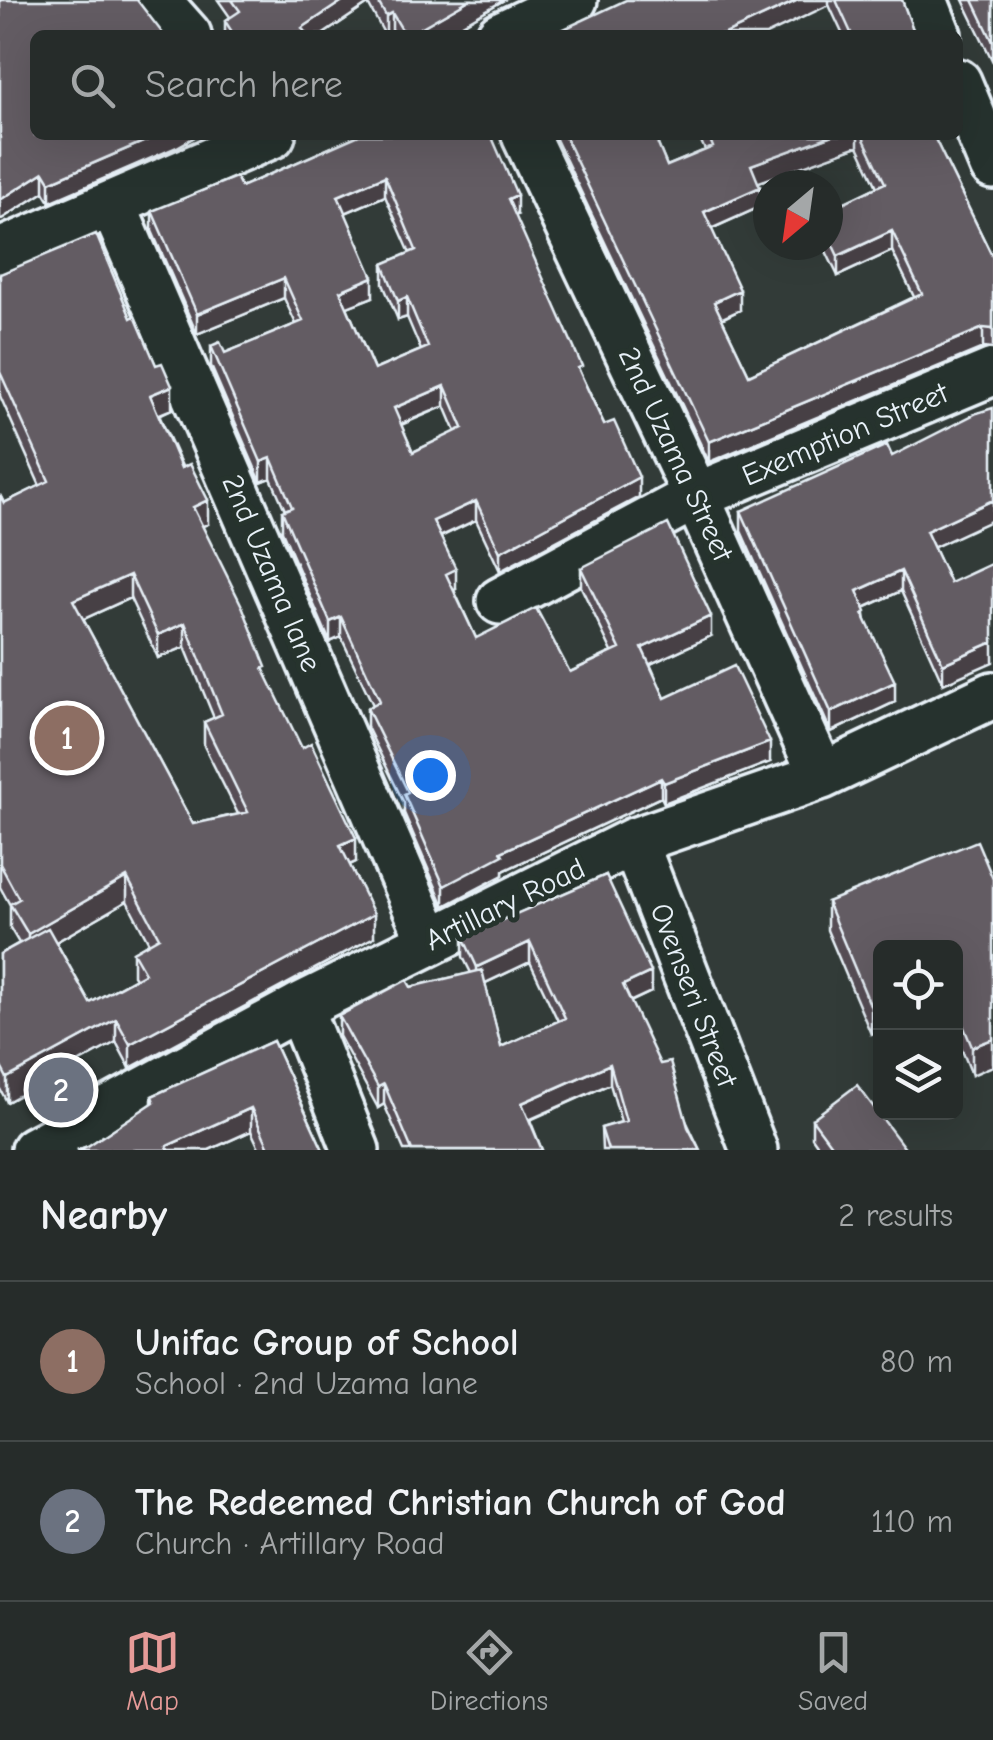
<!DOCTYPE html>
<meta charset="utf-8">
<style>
:root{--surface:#262c2a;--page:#2e3432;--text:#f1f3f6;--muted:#a4a7a8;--line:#424847;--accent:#e69b98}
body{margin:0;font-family:"Comic Neue",sans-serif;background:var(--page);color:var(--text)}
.controls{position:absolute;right:30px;bottom:30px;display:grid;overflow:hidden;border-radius:15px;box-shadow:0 10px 40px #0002}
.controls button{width:90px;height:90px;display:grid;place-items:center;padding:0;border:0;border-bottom:2px solid var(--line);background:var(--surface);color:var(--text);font:50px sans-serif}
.compass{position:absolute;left:753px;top:170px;width:90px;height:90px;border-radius:50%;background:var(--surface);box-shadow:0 10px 40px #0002;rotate:209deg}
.you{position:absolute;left:430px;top:775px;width:35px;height:35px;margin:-25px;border:8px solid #fff;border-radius:50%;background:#1a73e8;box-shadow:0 0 0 15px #1a73e833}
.badge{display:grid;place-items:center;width:65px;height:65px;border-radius:50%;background:var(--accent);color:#fff;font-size:32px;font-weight:700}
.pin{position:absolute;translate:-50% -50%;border:5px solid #fff;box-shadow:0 2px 10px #0006}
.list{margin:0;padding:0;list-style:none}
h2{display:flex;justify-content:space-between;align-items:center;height:130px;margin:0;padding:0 40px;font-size:42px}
h2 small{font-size:32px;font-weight:400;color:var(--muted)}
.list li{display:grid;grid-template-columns:65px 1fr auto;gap:30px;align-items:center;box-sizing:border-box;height:160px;padding:0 40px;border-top:2px solid var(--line)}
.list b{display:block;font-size:38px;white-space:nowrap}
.list p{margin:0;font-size:32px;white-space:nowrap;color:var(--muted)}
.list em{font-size:32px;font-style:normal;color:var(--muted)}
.icon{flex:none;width:55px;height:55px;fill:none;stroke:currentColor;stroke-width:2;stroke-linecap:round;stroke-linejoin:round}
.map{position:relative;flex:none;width:993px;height:1150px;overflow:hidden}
.search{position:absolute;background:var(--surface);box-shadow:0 10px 40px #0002;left:30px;right:30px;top:30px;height:110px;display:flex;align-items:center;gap:25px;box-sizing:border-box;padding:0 35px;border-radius:15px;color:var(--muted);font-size:38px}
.sheet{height:450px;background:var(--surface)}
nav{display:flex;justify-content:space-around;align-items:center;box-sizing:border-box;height:140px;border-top:2px solid var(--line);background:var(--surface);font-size:28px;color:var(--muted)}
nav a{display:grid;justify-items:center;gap:5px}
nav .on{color:var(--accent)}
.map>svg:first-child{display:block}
</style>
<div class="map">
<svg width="993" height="1150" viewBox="0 0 993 1150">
<rect width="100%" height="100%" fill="#323b38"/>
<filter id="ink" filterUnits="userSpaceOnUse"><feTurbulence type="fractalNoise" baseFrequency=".01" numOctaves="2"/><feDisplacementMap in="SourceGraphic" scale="20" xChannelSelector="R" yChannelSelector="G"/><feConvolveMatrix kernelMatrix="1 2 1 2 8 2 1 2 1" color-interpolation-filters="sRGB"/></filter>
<g filter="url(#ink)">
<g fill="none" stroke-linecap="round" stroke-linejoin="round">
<g stroke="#e8f1f8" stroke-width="52">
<path id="minor" d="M157 0 188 35
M924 0 938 35
M500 35 574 0
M958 82 993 166
M525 135 696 496 822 776
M113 206 430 940
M0 252 272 135
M500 601 696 496 993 372
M634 841 754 1150
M299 1007 356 1150
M34 1150 299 1007 634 841 822 776 993 695"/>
</g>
<use href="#minor" stroke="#26332d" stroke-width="45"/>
</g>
<path fill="#564e55" stroke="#e8f1f8" stroke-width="2.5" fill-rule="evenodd" d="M0 0 35 135H198L177 147 50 202 44 192 0 220Z
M218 0H504L443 35H393L392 33 385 35 368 4 322 35H225V21L230 17Z
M626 0H902L915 35H843L829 5Z
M963 0H993V62Z
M359 135 517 215 515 216 582 377 639 497 500 571 476 520 441 537 456 589 454 590 476 638 570 672 612 652 581 587V568L711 636 650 664 665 698 770 762 664 803 661 797 503 871V875L444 906 404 813V803L367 727V708L373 705 341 637 330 642 282 531V511L285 510 271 478 261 482 211 366V346L225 353 296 324 284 298 197 334 152 231V211L241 187ZM385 196 410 253 383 264V284L398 320 407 317 421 350 374 370 347 307 373 297 345 213ZM445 406 456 432 413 452 401 425Z
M554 135H654L667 166 705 150 698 135H933L993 258V349L983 348 709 462ZM858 146 877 187 828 210V245H823L838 276 892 251 914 297 749 375 722 319 740 310 711 229 760 207 758 182Z
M0 274 131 318 172 409 159 415 208 524 202 526 266 676 356 862 350 865 374 937 130 1068 116 1042 7 1102 0 1089V954L19 943 10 928V905L0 887V495L4 503 40 486 0 396ZM130 598 158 658 185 647 214 718 204 722V746L238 814 193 824 83 619ZM127 901 149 943 133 952V975L135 978 90 1003 56 942Z
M741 511 933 547 950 583 943 684 901 591 864 608 866 621 895 702 831 732 741 531Z
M606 875 651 992 630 1002 700 1150H602L601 1128 621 1122 610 1084 530 1120 542 1150H404L384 1104 378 1108 339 1036V1016L411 987 471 973 463 957V937ZM530 962 558 1021 501 1047 485 983Z
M993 879 972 1075 956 1035V948H880V1030L871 1034 827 930V902Z
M273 1041 323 1150H260L251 1131 209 1150H77L88 1146 152 1104V1096Z
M812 1119 906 1150H821L812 1137Z"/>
<path fill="#464045" stroke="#e8f1f8" stroke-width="2.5" d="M344 0H368V4L322 35H302V28Z
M469 0H504L443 35H408Z
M798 0H829V5L766 35H723Z
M392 13V33L386 35V16Z
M159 135H198L177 147 50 202V182Z
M833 135H858V146L751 185V165Z
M44 172V192L0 220V200Z
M385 176V196L338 216V196Z
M760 187V207L704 232V212Z
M517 195V215L508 219V199Z
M892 231V251L838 276V256Z
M373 277V297L340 310V291Z
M284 278V298L197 334V314Z
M740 290V310L714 322V302Z
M407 297V317L398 320V301Z
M983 328V348L709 462V442Z
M172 386V409L150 418V395Z
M445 386V406L394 427V408Z
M271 458V478L261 482V462Z
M639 477V497L500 571V552Z
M208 500V524L193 530V507Z
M993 500V520L926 551V531Z
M476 501V520L433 540V521Z
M456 569V589L446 594V574Z
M901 571V591L857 611V591Z
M130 575V598L73 624V600Z
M711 616V636L642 668V648Z
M341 617V637L330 642V622Z
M185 623V647L158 658V635Z
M993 642V662L943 684V664Z
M895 682V702L831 732V712Z
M770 742V762L664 803V783Z
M661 778V797L503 871V875L444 906V886L501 852Z
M356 838V862L340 869V845Z
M127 877V901L28 958V934Z
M374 914V937L130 1068V1044Z
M530 942V962L477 987V967Z
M651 972V992L623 1005V985Z
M880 1003V1030L871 1034V1007Z
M116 1019V1042L7 1102V1078Z
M993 1039V1066L972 1075V1047Z
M610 1064V1084L522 1123V1103Z
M384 1084V1104L378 1108V1087Z
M251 1108V1131L209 1150H167V1146Z"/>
<path fill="#645b63" stroke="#e8f1f8" stroke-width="2.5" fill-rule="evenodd" d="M0 0H137L164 35H35V135H159L50 182 44 172 0 200Z
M232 0H344L302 28 307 35H234L225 21 240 11Z
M377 0H469L408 35H405L392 13 386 16Z
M626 0H798L723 35H551Z
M836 0H902L915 35H852Z
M973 0H993V42Z
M359 135H491L517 195 508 199 582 366 578 368 604 425 614 421 639 477 500 552 476 501 433 521 456 569 446 574 476 638 536 608 570 672 620 649 581 568 668 524 711 616 642 648 665 698 734 666 770 742 664 783 661 778 501 852 503 855 444 886 404 794 408 792 367 708 380 701 341 617 330 622 282 511 292 507 271 458 261 462 211 346 220 342 225 353 303 321 284 278 197 314 152 211 236 177 241 187ZM385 176 416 250 383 264 398 301 407 297 428 347 374 370 340 291 373 277 338 196ZM445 386 463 428 413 452 394 408Z
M564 135H654L667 166 713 147 708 135H833L751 165 760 187 704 212 740 290 714 302 749 375 922 294 892 231 838 256 828 235V210L885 183 862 135H933L993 258V329L983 328 709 442Z
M96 234 131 318 135 316 156 365 162 363 172 386 150 395 181 468 190 464 208 500 193 507 243 608 266 667 263 668 302 748 311 743 356 838 340 845 374 914 130 1044 116 1019 7 1078 0 1065V954L48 928 90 1003 145 973 133 952 159 937 127 877 28 934 10 904 19 899 0 864V495L4 503 49 481 0 372V274ZM130 575 158 635 185 623 222 714 204 722 248 812 193 824 73 600Z
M993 408V500L926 531 950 583 993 563V642L943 664 901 571 857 591 866 612 863 614 895 682 831 712 741 511 887 445 892 456 977 413Z
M977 841 993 879V1039L972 1047 956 1008V948H880V1003L871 1007 827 902Z
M606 875 651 972 623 985 660 1064 670 1062 688 1127 700 1150H608L601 1128 626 1121 610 1064 522 1103 542 1150H412L384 1084 378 1087 339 1016 407 980 411 987 482 970 501 1047 565 1018 530 942 477 967 463 937Z
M273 1041 323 1150H270L251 1108 167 1146 168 1150H77L88 1146 154 1102 152 1096Z
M857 1085 906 1150H835L812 1119Z"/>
</g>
<g text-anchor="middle" stroke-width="10" stroke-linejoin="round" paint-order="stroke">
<g font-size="30" fill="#e8f1f8" stroke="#26332d">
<text transform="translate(845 434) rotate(-23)" y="10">Exemption Street</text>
<text transform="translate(676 454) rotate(65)" y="10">2nd Uzama Street</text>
<text transform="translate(272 573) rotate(67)" y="10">2nd Uzama lane</text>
<text transform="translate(505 904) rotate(-26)" y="10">Artillary Road</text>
<text transform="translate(694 995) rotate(69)" y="10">Ovenseri Street</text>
</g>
</g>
</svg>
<div class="controls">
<button><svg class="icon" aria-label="locate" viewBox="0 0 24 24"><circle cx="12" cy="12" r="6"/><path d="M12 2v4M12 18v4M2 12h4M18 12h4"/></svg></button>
<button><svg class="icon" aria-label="layers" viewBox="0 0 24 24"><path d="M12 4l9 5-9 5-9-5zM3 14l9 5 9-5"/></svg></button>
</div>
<svg class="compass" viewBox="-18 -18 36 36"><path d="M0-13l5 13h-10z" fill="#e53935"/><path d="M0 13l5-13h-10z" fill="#a4a7a8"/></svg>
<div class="you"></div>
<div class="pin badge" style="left:67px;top:738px;background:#8d6e63">1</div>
<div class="pin badge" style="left:61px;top:1090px;background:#6b7280">2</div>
<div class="search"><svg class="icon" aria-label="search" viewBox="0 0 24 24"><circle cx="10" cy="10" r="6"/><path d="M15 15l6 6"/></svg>Search here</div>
</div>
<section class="sheet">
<h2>Nearby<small>2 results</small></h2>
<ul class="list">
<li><span class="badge" style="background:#8d6e63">1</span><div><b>Unifac Group of School</b><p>School · 2nd Uzama lane</p></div><em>80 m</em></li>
<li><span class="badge" style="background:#6b7280">2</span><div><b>The Redeemed Christian Church of God</b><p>Church · Artillary Road</p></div><em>110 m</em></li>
</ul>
</section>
<nav>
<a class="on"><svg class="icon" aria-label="map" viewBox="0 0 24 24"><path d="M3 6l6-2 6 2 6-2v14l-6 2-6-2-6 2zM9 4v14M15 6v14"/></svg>Map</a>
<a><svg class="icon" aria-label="directions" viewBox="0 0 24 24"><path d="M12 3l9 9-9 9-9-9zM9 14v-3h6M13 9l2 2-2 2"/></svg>Directions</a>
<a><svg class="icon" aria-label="saved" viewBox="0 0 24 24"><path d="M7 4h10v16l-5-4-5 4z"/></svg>Saved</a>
</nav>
